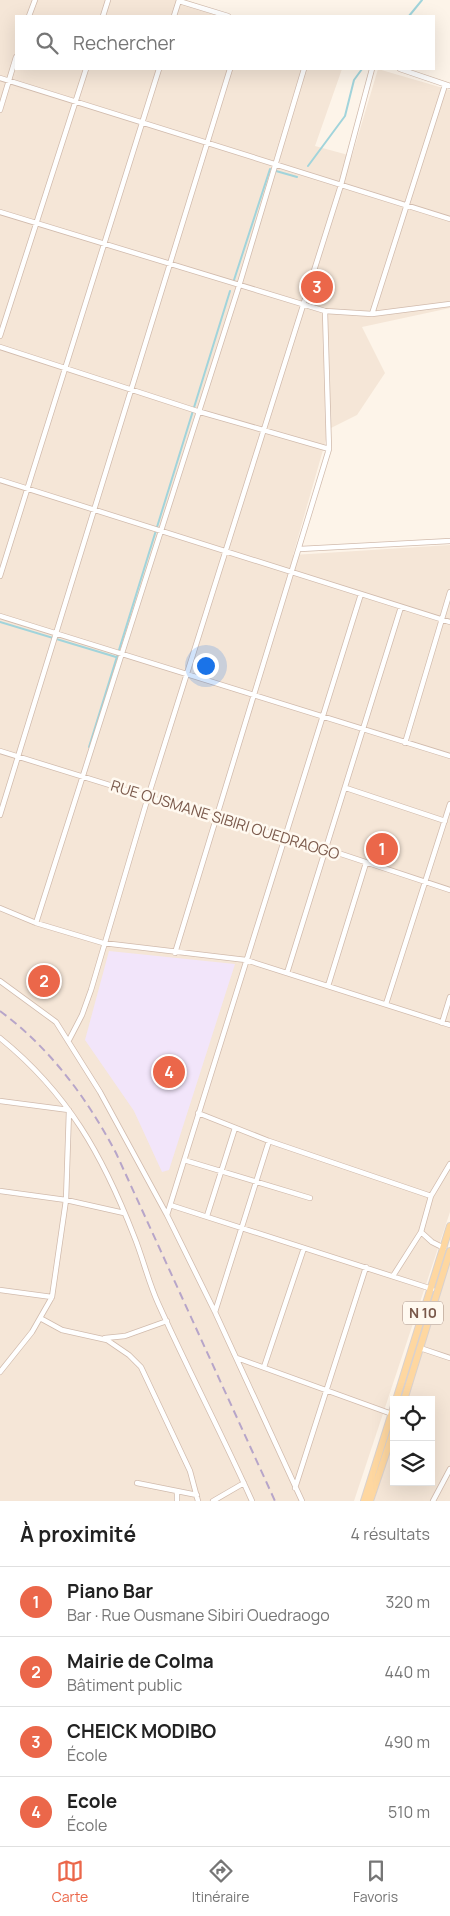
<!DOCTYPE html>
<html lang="fr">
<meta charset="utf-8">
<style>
:root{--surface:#fff;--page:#f2f2f2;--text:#222;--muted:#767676;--line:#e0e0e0;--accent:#eb674a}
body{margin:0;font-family:Manrope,sans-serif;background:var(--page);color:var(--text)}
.controls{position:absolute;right:15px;bottom:15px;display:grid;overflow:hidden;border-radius:0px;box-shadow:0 5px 20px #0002}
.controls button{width:45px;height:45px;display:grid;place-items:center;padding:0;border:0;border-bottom:1px solid var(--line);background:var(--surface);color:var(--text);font:25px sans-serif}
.you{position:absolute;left:205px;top:665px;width:18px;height:18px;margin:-12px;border:4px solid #fff;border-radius:50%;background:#1a73e8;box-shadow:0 0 0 8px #1a73e833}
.badge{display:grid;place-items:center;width:32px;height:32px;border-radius:50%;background:var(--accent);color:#fff;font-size:16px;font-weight:700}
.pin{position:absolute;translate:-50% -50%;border:2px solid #fff;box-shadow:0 1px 5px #0006}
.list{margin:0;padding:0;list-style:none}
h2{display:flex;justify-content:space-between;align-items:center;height:65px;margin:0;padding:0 20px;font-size:21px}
h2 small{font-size:16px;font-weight:400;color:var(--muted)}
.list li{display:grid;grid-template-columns:32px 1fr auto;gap:15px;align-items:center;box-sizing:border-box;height:70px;padding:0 20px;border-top:1px solid var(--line)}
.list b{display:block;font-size:19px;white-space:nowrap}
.list p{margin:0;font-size:16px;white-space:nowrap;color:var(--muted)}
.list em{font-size:16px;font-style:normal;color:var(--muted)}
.icon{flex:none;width:28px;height:28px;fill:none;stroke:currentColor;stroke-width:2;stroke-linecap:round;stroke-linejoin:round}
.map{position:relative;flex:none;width:450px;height:1501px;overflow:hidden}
.search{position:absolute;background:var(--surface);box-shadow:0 5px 20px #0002;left:15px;right:15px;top:15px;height:55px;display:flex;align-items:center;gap:12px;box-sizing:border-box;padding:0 18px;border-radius:0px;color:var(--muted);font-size:19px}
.sheet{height:345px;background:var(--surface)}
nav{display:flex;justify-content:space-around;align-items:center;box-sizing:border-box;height:70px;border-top:1px solid var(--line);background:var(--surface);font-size:14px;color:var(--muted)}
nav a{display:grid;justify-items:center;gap:2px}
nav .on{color:var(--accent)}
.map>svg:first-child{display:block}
</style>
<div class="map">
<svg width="450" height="1501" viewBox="0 0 450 1501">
<rect width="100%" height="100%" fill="#fdf4e9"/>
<path fill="#f5e6d7" d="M0 0H185L234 16H16V69H342L315 146 352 156 378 69 450 90V308L362 327 385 373 357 415 329 429 293 555 450 545V1212L354 1501H0Z
M450 1258V1501H374L394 1437V1482H431V1400H405Z"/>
<path fill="#f2e5fa" d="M109 951 235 964 169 1170 162 1172 134 1111 85 1040Z"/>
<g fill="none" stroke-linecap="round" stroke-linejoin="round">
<path stroke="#a1d4db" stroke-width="2" d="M409 16 422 0
M308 166 345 116 354 80 362 69
M276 171 297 177
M234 280 270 169
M0 622 116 657
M89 747 230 291"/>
<g stroke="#d1bbad" stroke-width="6">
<path id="street" d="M179 1 228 16
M29 16 35 0
M103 16 108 0
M174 16 179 0
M400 69 450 86
M0 78 450 219
M0 110 16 57
M0 212 325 311 372 314 445 85
M372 314 450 304
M0 336 86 69
M0 347 197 411 329 449
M0 480 450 622
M300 549 450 541
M0 576 159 69
M0 616 450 756
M405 743 450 592
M0 751 216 818 326 849 450 890
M346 788 445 821
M0 815 230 69
M0 908 36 923 103 943 246 960 450 1025
M36 923 239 286 304 69
M175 953 329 449 325 311
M287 973 401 607
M0 981 56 1022 100 1092 167 1215 215 1312 302 1501
M328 986 366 863
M386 1004 450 804
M442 1023 450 997
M0 1038C68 1093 103 1156 134 1236 143 1258 148 1281 158 1303 188 1370 222 1434 252 1501
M69 1040 82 1015 91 990 148 797 341 185 372 69
M0 1101 69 1110 66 1200 52 1297 32 1332 0 1372
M198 1113 269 1141 431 1196 450 1164
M184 1160 310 1198
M0 1191 66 1200 124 1213
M170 1205 432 1289
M167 1215 361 594
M207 1216 235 1128
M421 1232 432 1242 444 1248
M393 1276 421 1232 431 1196
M0 1290 52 1297
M215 1312 269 1141
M40 1318 62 1330 107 1340 129 1355 141 1367 190 1471 198 1501
M105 1338 125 1336 167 1321
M420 1348 450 1358
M237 1358 392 1414
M264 1367 304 1248
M137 1483 197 1495
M295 1488 366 1267
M177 1491V1501
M213 1501 244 1483
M433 1501 450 1469"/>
</g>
<g stroke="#dad1cd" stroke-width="8">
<path id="primary" d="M396 1400 450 1226
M404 1400 450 1251
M364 1501 394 1406
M370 1501 394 1430"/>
</g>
<use href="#street" stroke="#fff" stroke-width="4.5"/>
<use href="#primary" stroke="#fed7a0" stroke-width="6"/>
<path stroke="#b7a5c9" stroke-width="2" stroke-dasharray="8 5" stroke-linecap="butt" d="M0 1011C50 1048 87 1098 116 1153L275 1501"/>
</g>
<g text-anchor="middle" stroke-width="5" stroke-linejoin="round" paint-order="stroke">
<rect fill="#fff9f0" stroke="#a2897c" stroke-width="1" x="403" y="1301.5" width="40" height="23" rx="4"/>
<g font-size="14" font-weight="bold" fill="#7a594b">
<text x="423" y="1318">N 10</text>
</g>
<g font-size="15" fill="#7a594b" stroke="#fff9f0">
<text transform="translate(225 820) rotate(17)" y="5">RUE OUSMANE SIBIRI OUEDRAOGO</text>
</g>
</g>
</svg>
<div class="controls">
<button><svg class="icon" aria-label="locate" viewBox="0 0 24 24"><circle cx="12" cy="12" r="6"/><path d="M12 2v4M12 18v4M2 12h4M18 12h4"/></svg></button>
<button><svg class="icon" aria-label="layers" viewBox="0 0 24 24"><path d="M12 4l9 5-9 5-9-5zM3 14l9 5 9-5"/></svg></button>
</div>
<div class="you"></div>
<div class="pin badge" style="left:382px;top:849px">1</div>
<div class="pin badge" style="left:44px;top:981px">2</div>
<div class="pin badge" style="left:317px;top:287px">3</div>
<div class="pin badge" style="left:169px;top:1072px">4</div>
<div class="search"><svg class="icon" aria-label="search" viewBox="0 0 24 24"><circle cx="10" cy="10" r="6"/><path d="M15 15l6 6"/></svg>Rechercher</div>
</div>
<section class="sheet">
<h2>À proximité<small>4 résultats</small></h2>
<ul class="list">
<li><span class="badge">1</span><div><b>Piano Bar</b><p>Bar · Rue Ousmane Sibiri Ouedraogo</p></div><em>320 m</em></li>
<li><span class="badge">2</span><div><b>Mairie de Colma</b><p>Bâtiment public</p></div><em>440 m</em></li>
<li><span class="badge">3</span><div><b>CHEICK MODIBO</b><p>École</p></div><em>490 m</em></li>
<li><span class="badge">4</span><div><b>Ecole</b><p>École</p></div><em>510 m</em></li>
</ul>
</section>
<nav>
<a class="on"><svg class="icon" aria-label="map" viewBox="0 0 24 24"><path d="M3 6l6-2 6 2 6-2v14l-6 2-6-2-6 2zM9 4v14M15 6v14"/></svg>Carte</a>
<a><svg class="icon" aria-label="directions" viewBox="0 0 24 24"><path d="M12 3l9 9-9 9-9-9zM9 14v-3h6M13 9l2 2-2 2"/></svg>Itinéraire</a>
<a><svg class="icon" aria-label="saved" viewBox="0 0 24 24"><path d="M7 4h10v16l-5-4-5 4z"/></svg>Favoris</a>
</nav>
